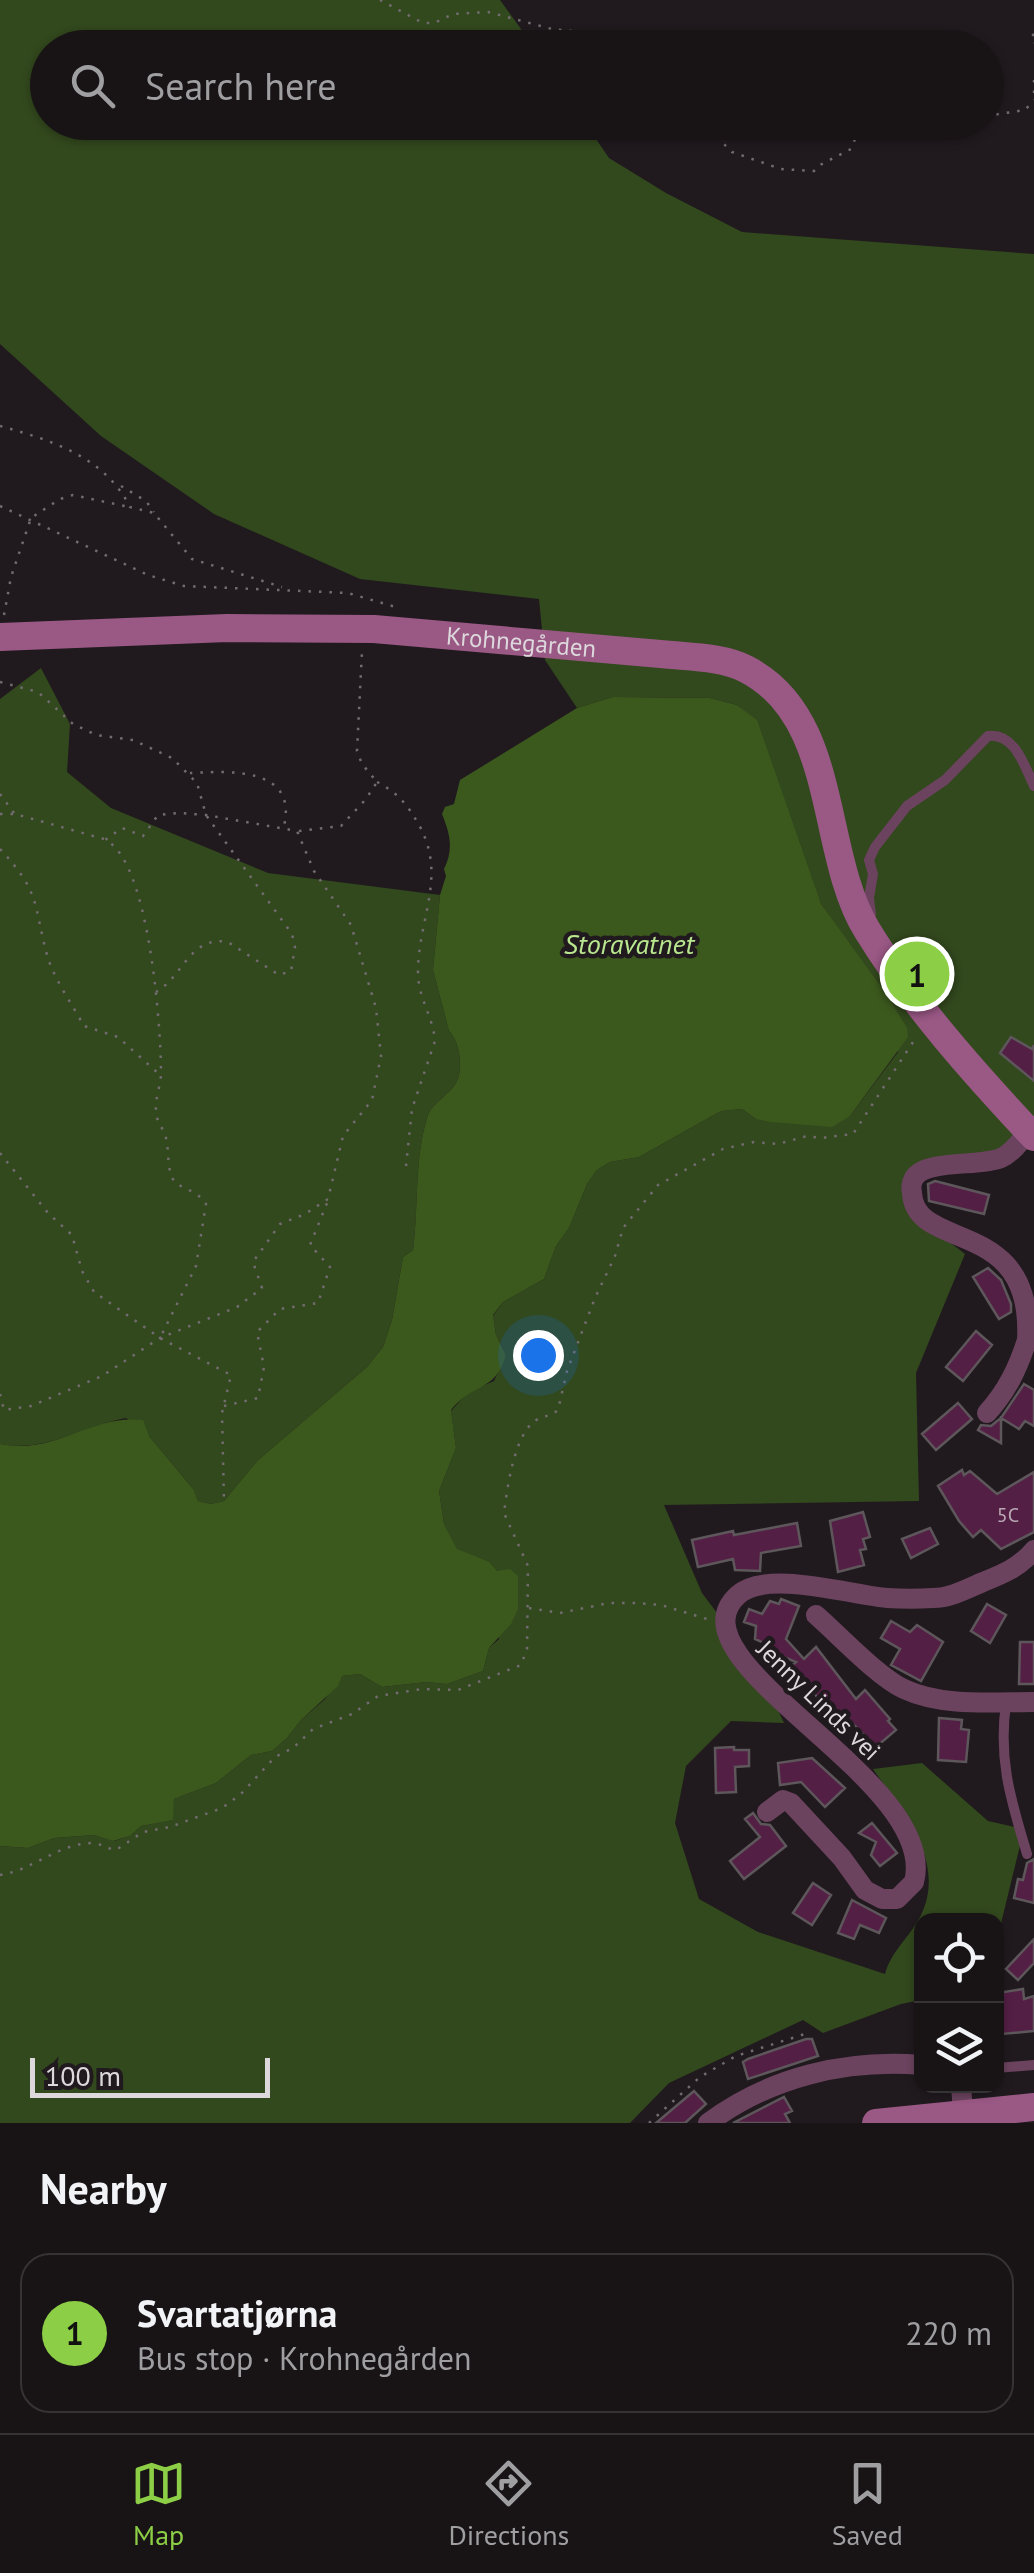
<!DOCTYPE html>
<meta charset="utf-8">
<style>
:root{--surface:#181416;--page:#252123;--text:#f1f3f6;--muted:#9f9ea1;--line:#363335;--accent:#8cce45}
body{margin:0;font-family:"PT Sans",sans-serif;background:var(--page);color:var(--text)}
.controls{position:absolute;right:30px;bottom:30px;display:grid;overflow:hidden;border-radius:20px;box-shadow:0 2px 8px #0004}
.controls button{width:90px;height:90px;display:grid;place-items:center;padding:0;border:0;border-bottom:2px solid var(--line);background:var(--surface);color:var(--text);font:50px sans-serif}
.scale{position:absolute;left:30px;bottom:25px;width:240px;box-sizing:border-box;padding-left:10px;border:5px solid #ddd8db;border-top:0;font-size:28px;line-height:35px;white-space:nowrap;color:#ddd8db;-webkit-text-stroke:8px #201a1e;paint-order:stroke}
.you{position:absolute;left:538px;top:1355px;width:35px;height:35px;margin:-25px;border:8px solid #fff;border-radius:50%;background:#1a73e8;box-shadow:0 0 0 15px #1a73e833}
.badge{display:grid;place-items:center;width:65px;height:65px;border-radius:50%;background:var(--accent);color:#111;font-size:32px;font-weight:700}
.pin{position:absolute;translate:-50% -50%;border:5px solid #fff;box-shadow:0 2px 10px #0006}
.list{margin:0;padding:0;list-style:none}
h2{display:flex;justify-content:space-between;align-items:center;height:130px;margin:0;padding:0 40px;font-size:42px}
h2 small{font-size:32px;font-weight:400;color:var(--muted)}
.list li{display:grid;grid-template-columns:65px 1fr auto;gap:30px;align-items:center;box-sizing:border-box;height:160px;margin:0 20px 20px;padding:0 20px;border:2px solid var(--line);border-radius:30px}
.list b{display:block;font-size:38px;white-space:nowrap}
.list p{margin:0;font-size:32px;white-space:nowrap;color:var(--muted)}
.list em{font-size:32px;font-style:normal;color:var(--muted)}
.icon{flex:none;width:55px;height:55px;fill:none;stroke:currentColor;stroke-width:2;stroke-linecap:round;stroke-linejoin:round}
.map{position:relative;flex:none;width:1034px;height:2123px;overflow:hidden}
.search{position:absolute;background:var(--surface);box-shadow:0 2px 8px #0004;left:30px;right:30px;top:30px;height:110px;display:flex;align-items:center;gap:25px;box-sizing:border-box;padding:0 35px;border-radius:55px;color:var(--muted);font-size:38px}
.sheet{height:310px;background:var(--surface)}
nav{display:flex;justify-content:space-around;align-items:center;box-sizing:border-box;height:140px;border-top:2px solid var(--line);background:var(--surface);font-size:28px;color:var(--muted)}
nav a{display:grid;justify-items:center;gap:5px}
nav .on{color:var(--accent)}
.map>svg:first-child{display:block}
</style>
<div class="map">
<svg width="1034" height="2123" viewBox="0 0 1034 2123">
<rect width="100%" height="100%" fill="#201a1e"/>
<path fill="#32481d" d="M0 0H500L534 47 48 48V122L585 123 609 158 666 193 742 232 1034 254V1151L1016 1147 908 1173 920 1219 965 1254 916 1373 919 1501 664 1505 702 1593 759 1669 784 1723 731 1721 686 1766 675 1823 699 1899 758 1932 885 1974C891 1951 911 1936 921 1915 947 1861 902 1811 873 1769L922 1763 988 1821 1024 1829 997 1940 996 1920H922L921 2000 901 2004 823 2033 803 2020 669 2083 630 2123H0V1846L28 1848 54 1838 94 1835 114 1841 130 1836 141 1826 172 1820 174 1799 216 1783 251 1755 272 1751 287 1738 301 1720 325 1699 342 1676 360 1674 382 1687 426 1682 447 1684 483 1671 489 1648 499 1639 497 1571 490 1562 457 1550 444 1524 439 1491 456 1448 451 1411 468 1392 494 1381 506 1355 496 1335 493 1316 503 1302 544 1279 556 1246 569 1228 587 1184 597 1170 610 1162 639 1157 721 1111 742 1109 756 1119 850 1116 898 1052 847 945 821 904 809 879 756 720 737 705 710 698 613 697 577 708 545 660 539 599 360 579 214 514 101 436 0 344Z
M41 668 70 724 67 772 111 808 268 873 440 895 433 970 449 1031C459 1041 462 1062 459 1075 455 1094 432 1100 427 1118 414 1161 419 1206 413 1250L403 1257 392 1320 383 1347 367 1367 257 1461 224 1501 211 1504 198 1501 194 1490 149 1436 126 1418C82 1426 46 1453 0 1444V699Z"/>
<path fill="#3c591d" d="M613 697 710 698 737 705 757 720 821 904 887 995 907 1028 908 1037 850 1116 832 1127 771 1122 756 1119 742 1109 721 1111 639 1157 610 1162 597 1170 587 1184 569 1228 556 1246 544 1279 503 1302 493 1315 496 1335 506 1355C495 1393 473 1382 451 1410L456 1448 439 1491 444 1524 457 1549 490 1562 497 1571 510 1569 518 1576V1609L511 1624 489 1648 483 1671 447 1684 426 1682 382 1687 360 1674 342 1676 338 1686 301 1720 287 1738 272 1751 251 1755 216 1783 174 1799 173 1820 141 1826 130 1836 113 1841 94 1835 54 1838 28 1848 0 1846V1444C59 1455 88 1414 143 1420L149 1436 194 1490 198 1501 211 1504 224 1501 257 1461 367 1367 383 1347 392 1320 403 1257 413 1250C419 1205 414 1161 427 1118 432 1100 455 1094 459 1075 462 1062 459 1041 449 1031L433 970 440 895 446 876 444 869C454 849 450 834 442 814L445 807 454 804 460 780 577 708Z"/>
<path fill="#541f45" stroke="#5d565a" stroke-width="2.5" d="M1011 1037 1032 1049 1034 1045V1081L1000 1053Z
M935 1181 989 1195 984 1214 929 1201 928 1184Z
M988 1268 1001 1280 1011 1304V1312L999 1319 973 1277Z
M976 1331 992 1345 963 1381 946 1367Z
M1024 1384 1034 1390V1426L1025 1421 1019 1429 1001 1418V1443L978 1430 981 1425 991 1426 1001 1418Z
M958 1403 972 1419 936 1450 922 1434Z
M962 1470 964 1475 970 1471 997 1494 1034 1472V1532L1001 1549 981 1530 973 1537 959 1521 938 1486Z
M863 1512 870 1537 863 1539 866 1549 860 1550 864 1565 838 1572 830 1521Z
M797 1523 801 1546 761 1553 760 1571 735 1570 733 1559 698 1567 692 1540 733 1531 734 1535Z
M930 1528 938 1544 911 1558 902 1539Z
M781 1599 799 1606 786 1639 804 1659 816 1647 856 1699 865 1690 890 1719 888 1721 896 1730 876 1747 847 1718 841 1723 798 1676 791 1682 783 1672 796 1662 762 1648 764 1643 755 1639 756 1626 744 1622 749 1609 762 1614 770 1601 779 1604Z
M987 1604 1006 1615 990 1643 971 1631Z
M891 1621 910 1632 917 1625 943 1642 921 1681 891 1665 900 1649 881 1638Z
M1020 1642H1034V1684H1019Z
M939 1718 962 1720 961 1729 969 1730 966 1762 938 1760Z
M734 1747V1750H749V1766L735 1767 736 1792 716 1793 715 1748Z
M812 1758 845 1788 825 1807 801 1782 780 1785 778 1763Z
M753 1813 761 1824 770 1825 786 1846 744 1879 730 1861 760 1837 745 1819Z
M872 1823 897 1853 880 1866 871 1855 876 1842 859 1833Z
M1034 1859V1903L1014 1898 1018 1879 1023 1880 1027 1863Z
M813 1883 831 1895 812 1925 793 1913Z
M852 1900 886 1918 879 1933 860 1925 854 1939 838 1933Z
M1034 1939V1963L1018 1980 1006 1969Z
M1023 1989 1024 1999 1034 1996V2031L1002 2034 998 1993Z
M806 2039H812L818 2056 748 2079 743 2062 748 2059Z
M694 2091 706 2104 685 2123H656Z
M784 2097 792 2111 785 2114 790 2123H733Z"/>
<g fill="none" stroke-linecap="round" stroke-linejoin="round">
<path stroke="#726c70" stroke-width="2.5" stroke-dasharray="2.5 8" stroke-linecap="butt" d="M380 0 423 23H434L453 14 488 12 552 29 582 32 621 48
M1034 34 1031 37 1034 43
M1034 80V93
M986 116 1025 110 1034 100
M702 122 732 152 781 169 814 171 820 165 851 149 857 134 868 122
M915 122 927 126 938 122
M0 426C51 440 105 457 130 507L154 513 192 559 282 587
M121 486 146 501 154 512
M0 506 148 575 184 586 348 593 399 608
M4 615 11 577 31 518 60 499 73 495 129 507
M0 682 38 692 73 724 96 735 133 740 172 758 197 783 206 815 292 934 295 947 291 971 279 975 228 942C190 935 183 977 156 992
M190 773C217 772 277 766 285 803 287 810 285 820 284 828
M377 782C398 793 407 804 419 825 448 877 417 920 418 975 419 999 433 1017 435 1041L412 1109 406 1166
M0 794 14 813
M0 814H15L104 839
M299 831 341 826 366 799 377 782 362 764 357 751 362 651
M0 849C41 893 33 903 47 955 54 979 72 1004 84 1026L118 1037 160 1075
M0 1153 48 1213 72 1235 82 1271 94 1292 160 1338 231 1375 222 1413 224 1501
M0 1394 4 1410 31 1406 102 1376 160 1338 237 1307 262 1288 253 1262 280 1224 305 1214 328 1199 343 1136 372 1100 381 1056 376 1008 351 925 314 871 297 831 206 815 179 813 158 815 143 836 122 828 105 840C149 859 161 1026 161 1073 161 1085 155 1098 156 1110 156 1120 160 1124 164 1132 170 1145 166 1163 172 1177 176 1189 196 1188 206 1204L196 1266 160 1338
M224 1406 258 1398 264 1367 257 1332 280 1309 318 1303 330 1267 310 1245 327 1203
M529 1608 560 1613 609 1603H635L661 1605 707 1619
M0 1875C34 1870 58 1843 93 1843 102 1844 108 1849 116 1850L143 1832 170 1827 222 1808 241 1794 275 1757 293 1748 313 1729 352 1714 378 1696 422 1689 458 1690 521 1665 527 1649 528 1566 504 1513C507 1490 514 1434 536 1420 544 1416 551 1416 558 1410L567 1371 595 1298 615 1256 623 1228 658 1185 723 1149 754 1142 778 1144 807 1136 821 1138 853 1134 915 1039
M649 2123 700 2077 736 2056 808 2033"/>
<path stroke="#6c435f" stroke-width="10" d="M871 914 869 898 873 874 869 860 875 847 907 806 945 780 988 736C1015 733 1024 765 1034 786
M1006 1703C998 1761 1011 1800 1027 1854
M996 2068 1034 2065"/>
<path stroke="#6c435f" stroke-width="20" d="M987 1413C1007 1391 1018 1368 1027 1340 1034 1215 915 1253 912 1193 911 1187 911 1184 914 1178 925 1159 980 1167 1001 1158 1012 1153 1021 1141 1029 1131
M816 1615C839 1635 877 1676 904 1689 942 1707 993 1702 1034 1702
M767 1812 783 1800 791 1803 842 1858 865 1890 882 1899H897L914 1882C941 1780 664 1662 738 1595 766 1569 851 1595 887 1598 902 1599 918 1599 933 1598 950 1598 967 1589 983 1582 1003 1574 1020 1567 1034 1550
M961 2086 963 2112
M708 2123C770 2077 845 2059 922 2065"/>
<g stroke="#9a5885" stroke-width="28">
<path id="s1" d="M0 637 227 628 374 629 672 655C695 657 725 658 746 669 840 717 819 852 867 930 913 1005 975 1074 1034 1137"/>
<path d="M876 2123 1034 2107"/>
</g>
</g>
<g text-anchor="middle" stroke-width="9" stroke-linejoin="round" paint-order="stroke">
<g font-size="20" fill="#bbaab6">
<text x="1008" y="1522">5C</text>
</g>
<g font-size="25" fill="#ddd8db" stroke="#201a1e">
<text dy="9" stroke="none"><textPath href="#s1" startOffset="522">Krohnegården</textPath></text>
<text transform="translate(819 1700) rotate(44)" y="9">Jenny Linds vei</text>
</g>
<g font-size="28" font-style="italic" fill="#b8e78f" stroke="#201a1e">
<text x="629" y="954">Storavatnet</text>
</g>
</g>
</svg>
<div class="controls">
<button><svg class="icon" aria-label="locate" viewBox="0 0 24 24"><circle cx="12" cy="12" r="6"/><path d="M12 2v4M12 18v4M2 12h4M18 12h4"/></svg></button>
<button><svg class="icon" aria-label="layers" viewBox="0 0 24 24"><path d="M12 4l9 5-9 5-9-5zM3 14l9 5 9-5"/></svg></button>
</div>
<div class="scale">100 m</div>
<div class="you"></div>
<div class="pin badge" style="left:917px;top:974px">1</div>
<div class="search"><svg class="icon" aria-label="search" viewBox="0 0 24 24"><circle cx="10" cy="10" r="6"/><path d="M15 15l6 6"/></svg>Search here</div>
</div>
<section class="sheet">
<h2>Nearby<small></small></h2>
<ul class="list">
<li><span class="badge">1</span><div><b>Svartatjørna</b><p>Bus stop · Krohnegården</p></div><em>220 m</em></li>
</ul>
</section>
<nav>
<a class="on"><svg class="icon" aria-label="map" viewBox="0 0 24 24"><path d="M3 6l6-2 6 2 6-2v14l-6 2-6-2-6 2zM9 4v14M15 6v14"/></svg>Map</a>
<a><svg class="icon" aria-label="directions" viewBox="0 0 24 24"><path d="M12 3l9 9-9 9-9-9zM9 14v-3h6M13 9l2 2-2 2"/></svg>Directions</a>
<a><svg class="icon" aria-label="saved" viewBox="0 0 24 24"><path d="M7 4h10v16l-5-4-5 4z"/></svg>Saved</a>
</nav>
